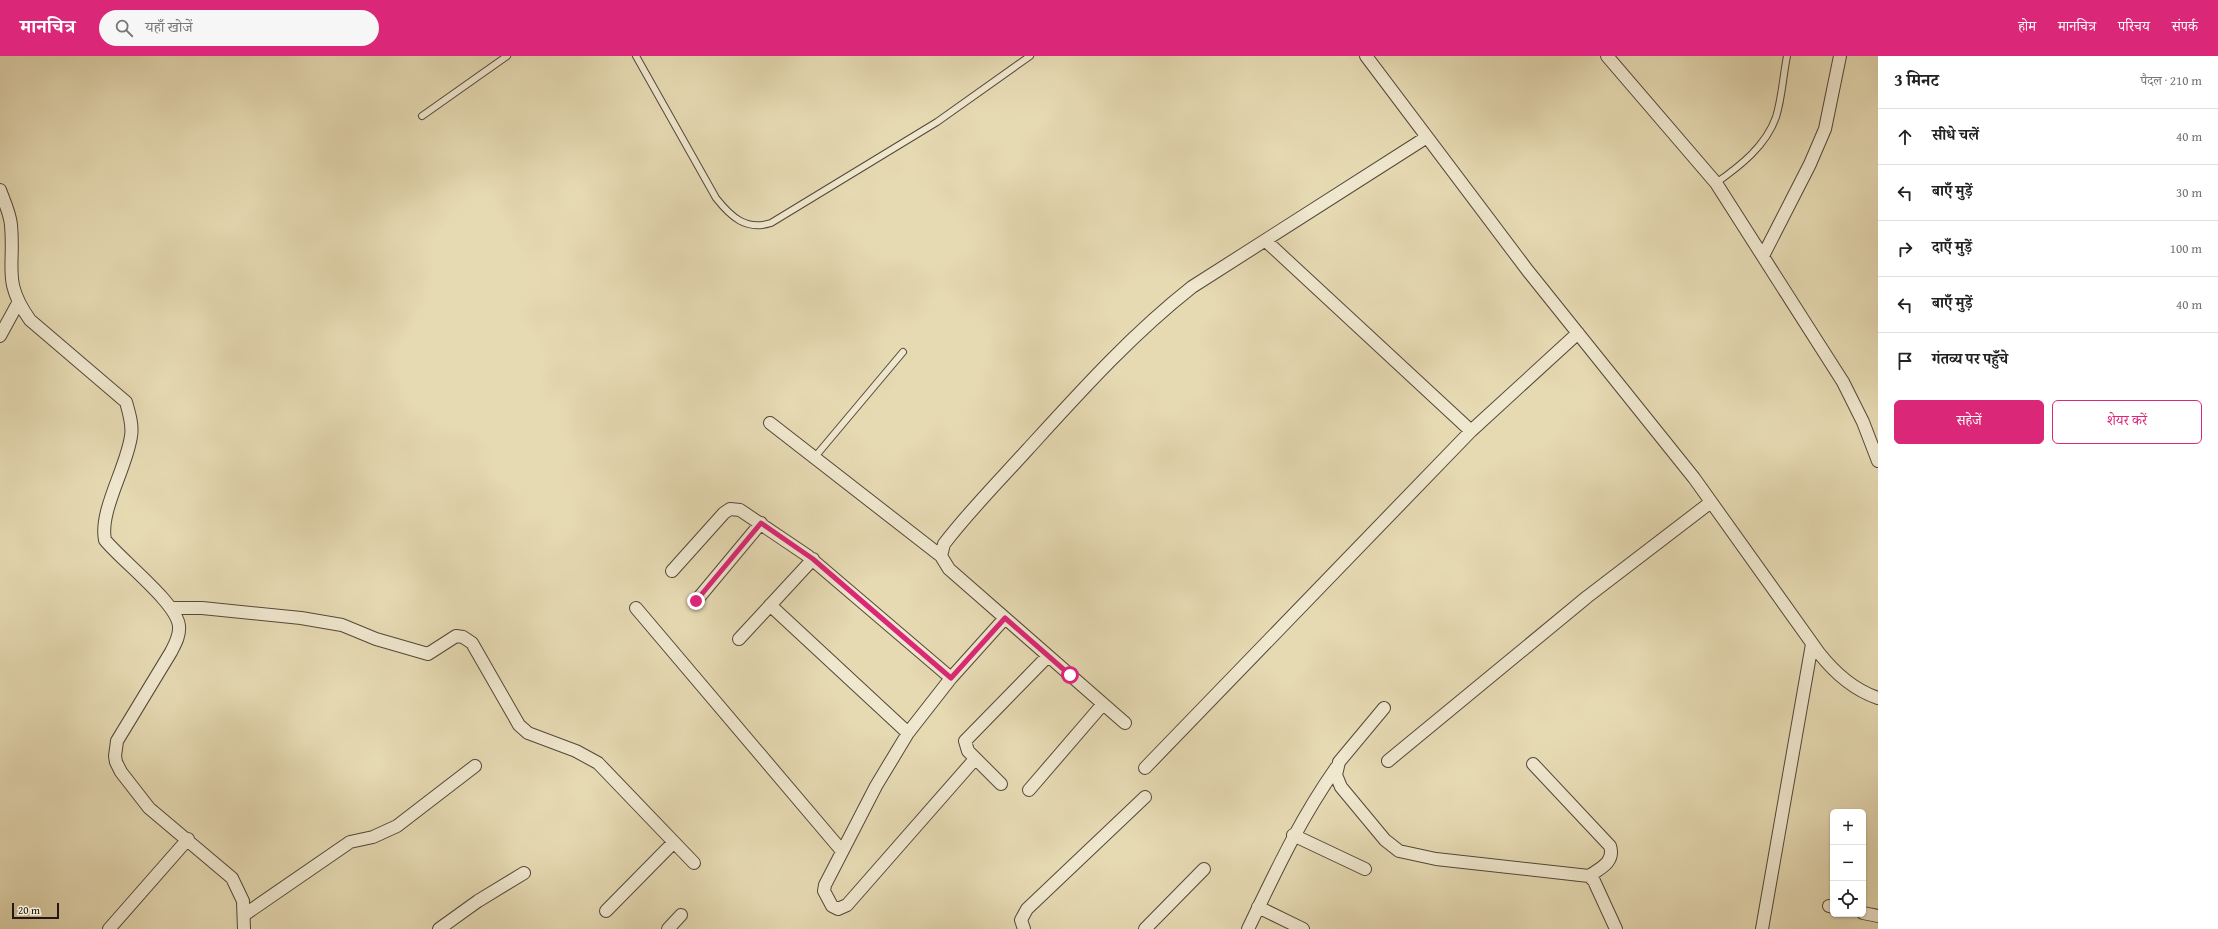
<!DOCTYPE html>
<html lang="hi">
<meta charset="utf-8">
<style>
:root{--surface:#fff;--page:#f6f6f6;--text:#222;--muted:#767676;--line:#e0e0e0;--accent:#db2777}
body{margin:0;font-family:"Gentium Book Plus","Noto Serif Devanagari",serif;background:var(--page);color:var(--text)}
.controls{position:absolute;right:12px;bottom:12px;display:grid;overflow:hidden;border-radius:6px;box-shadow:0 1px 3px #0004}
.controls button{width:36px;height:36px;display:grid;place-items:center;padding:0;border:0;border-bottom:1px solid var(--line);background:var(--surface);color:var(--text);font:20px sans-serif}
.scale{position:absolute;left:12px;bottom:10px;width:47px;box-sizing:border-box;padding-left:4px;border:2px solid #221711;border-top:0;font-size:11px;line-height:14px;white-space:nowrap;color:#221711;-webkit-text-stroke:3px #efe7ce;paint-order:stroke}
.stop{position:absolute;width:12px;height:12px;margin:-9px;border:3px solid #db2777;border-radius:50%;background:#fff}
.stop.end{background:#db2777;border-color:#fff;box-shadow:0 1px 4px #0008}
.list{margin:0;padding:0;list-style:none}
h2{display:flex;justify-content:space-between;align-items:center;height:52px;margin:0;padding:0 16px;font-size:17px}
h2 small{font-size:13px;font-weight:400;color:var(--muted)}
.list li{display:grid;grid-template-columns:26px 1fr auto;gap:12px;align-items:center;box-sizing:border-box;height:56px;padding:0 16px;border-top:1px solid var(--line)}
.list b{display:block;font-size:15px;white-space:nowrap}
.list em{font-size:13px;font-style:normal;color:var(--muted)}
.actions{display:flex;gap:8px;padding:12px 16px}
.actions a{flex:1;padding:9px 0;border:1px solid var(--accent);border-radius:6px;text-align:center;font-size:14px;color:var(--accent)}
.actions .main{background:var(--accent);color:#fff}
.icon{flex:none;width:22px;height:22px;fill:none;stroke:currentColor;stroke-width:2;stroke-linecap:round;stroke-linejoin:round}
.map{position:relative;flex:none;width:1878px;height:873px;overflow:hidden}
header{display:flex;align-items:center;gap:24px;box-sizing:border-box;height:56px;padding:0 20px;background:var(--accent);color:#fff}
header strong{font-size:19px}
nav{display:flex;gap:22px;margin-inline-start:auto;font-size:14px}
.search{width:280px;height:36px;background:var(--page);display:flex;align-items:center;gap:10px;box-sizing:border-box;padding:0 14px;border-radius:22px;color:var(--muted);font-size:15px}
main{display:flex}
aside{flex:1;background:var(--surface)}
.map>svg:first-child{display:block}
</style>
<header>
<strong>मानचित्र</strong>
<div class="search"><svg class="icon" aria-label="search" viewBox="0 0 24 24"><circle cx="10" cy="10" r="6"/><path d="M15 15l6 6"/></svg>यहाँ खोजें</div>
<nav><a>होम</a><a>मानचित्र</a><a>परिचय</a><a>संपर्क</a></nav>
</header>
<main>
<div class="map">
<svg width="1878" height="873" viewBox="0 0 1878 873">
<rect width="100%" height="100%" fill="#e6dab3"/>
<filter id="stains"><feTurbulence type="fractalNoise" baseFrequency=".005" numOctaves="4"/><feColorMatrix values="0 0 0 0 .2 0 0 0 0 .09 0 0 0 0 .02 0 0 0 .5 -.17"/></filter>
<radialGradient id="worn" r=".72"><stop offset=".6" stop-color="#630" stop-opacity="0"/><stop offset="1" stop-color="#630" stop-opacity=".3"/></radialGradient>
<g fill="none" stroke-linecap="round" stroke-linejoin="round">
<g stroke="#53483a" stroke-width="8">
<path id="lane" d="M636 0 716 142C731 161 746 175 771 167L937 66 1030 0
M422 60 507 0
M1716 127C1740 110 1766 90 1776 61 1782 42 1783 20 1787 0
M814 402 903 296"/>
</g>
<g stroke="#53483a" stroke-width="14">
<path id="street" d="M1366 0 1528 215 1694 422 1819 597C1834 616 1854 634 1878 642
M1607 0 1716 127 1843 326 1863 366 1878 405
M0 134C4 145 10 157 11 169 15 212 2 225 30 264L126 346C129 357 133 369 131 380 127 411 99 455 105 484 122 505 177 547 179 570 180 580 175 588 171 596L117 685 115 700 116 706 121 716 149 752 232 822 243 845 244 873
M1266 185 1471 375
M1763 200 1810 108 1825 73 1840 0
M0 280 18 247
M770 367 941 500
M672 515 724 457 730 453 740 454 808 500 951 622
M696 545 761 467
M770 549 908 677
M172 552H202L301 562 342 569 376 583 428 598 456 580 463 581 472 587 519 669 528 677 576 695 598 707 694 807
M636 552 842 795
M739 583 813 503
M1384 652 1339 706 1336 719 1341 731 1385 784 1399 795 1436 803 1589 820 1594 825 1616 873
M1125 667 949 513 941 500 944 488C970 454 1000 424 1028 393 1080 336 1131 279 1192 231L1427 81
M975 703 847 849 838 853 832 850 824 835 825 829 876 730 908 677 951 622 1005 562
M1388 705 1587 541 1711 446
M1533 708 1610 790C1615 806 1601 812 1589 820
M1145 712 1471 375 1578 277
M1001 728 968 695 965 685 1048 600
M1029 734 1103 648
M1293 779 1365 813
M1829 850 1833 851
M1258 851 1303 873
M606 855 673 787
M1863 857 1878 860
M244 859 350 786 373 781 397 770 475 710
M109 873 188 783
M439 873 478 845 524 817
M668 873 681 859
M1024 873 1021 864 1027 853 1145 741
M1145 873 1204 813
M1248 873C1275 817 1300 763 1336 712
M1762 873 1812 588"/>
</g>
<use href="#lane" stroke="#efe7ce" stroke-width="6"/>
<use href="#street" stroke="#efe7ce" stroke-width="12"/>
</g>
<g fill="none" stroke-linecap="round" stroke-linejoin="round">
<path stroke="#db2777" stroke-width="5" d="M696 545 761 467 813 503 951 622 1005 562 1070 619"/>
</g>
<rect width="100%" height="100%" filter="url(#stains)"/>
<rect width="100%" height="100%" fill="url(#worn)"/>
</svg>
<div class="controls">
<button>+</button>
<button>−</button>
<button><svg class="icon" aria-label="locate" viewBox="0 0 24 24"><circle cx="12" cy="12" r="6"/><path d="M12 2v4M12 18v4M2 12h4M18 12h4"/></svg></button>
</div>
<div class="scale">20 m</div>
<div class="stop" style="left:1070px;top:619px"></div>
<div class="stop end" style="left:696px;top:545px"></div>
</div>
<aside>
<h2>3 मिनट<small>पैदल · 210 m</small></h2>
<ul class="list">
<li><svg class="icon" aria-label="ahead" viewBox="0 0 24 24"><path d="M12 20V5M6 11l6-6 6 6"/></svg><div><b>सीधे चलें</b></div><em>40 m</em></li>
<li><svg class="icon" aria-label="left" viewBox="0 0 24 24"><path d="M17 20v-9H6M10 6l-5 5 5 5"/></svg><div><b>बाएँ मुड़ें</b></div><em>30 m</em></li>
<li><svg class="icon" aria-label="right" viewBox="0 0 24 24"><path d="M7 20v-9h11M14 6l5 5-5 5"/></svg><div><b>दाएँ मुड़ें</b></div><em>100 m</em></li>
<li><svg class="icon" aria-label="left" viewBox="0 0 24 24"><path d="M17 20v-9H6M10 6l-5 5 5 5"/></svg><div><b>बाएँ मुड़ें</b></div><em>40 m</em></li>
<li><svg class="icon" aria-label="arrive" viewBox="0 0 24 24"><path d="M6 21V4h12l-3 4 3 4H6"/></svg><div><b>गंतव्य पर पहुँचे</b></div></li>
</ul>
<div class="actions"><a class="main">सहेजें</a><a>शेयर करें</a></div>
</aside>
</main>
